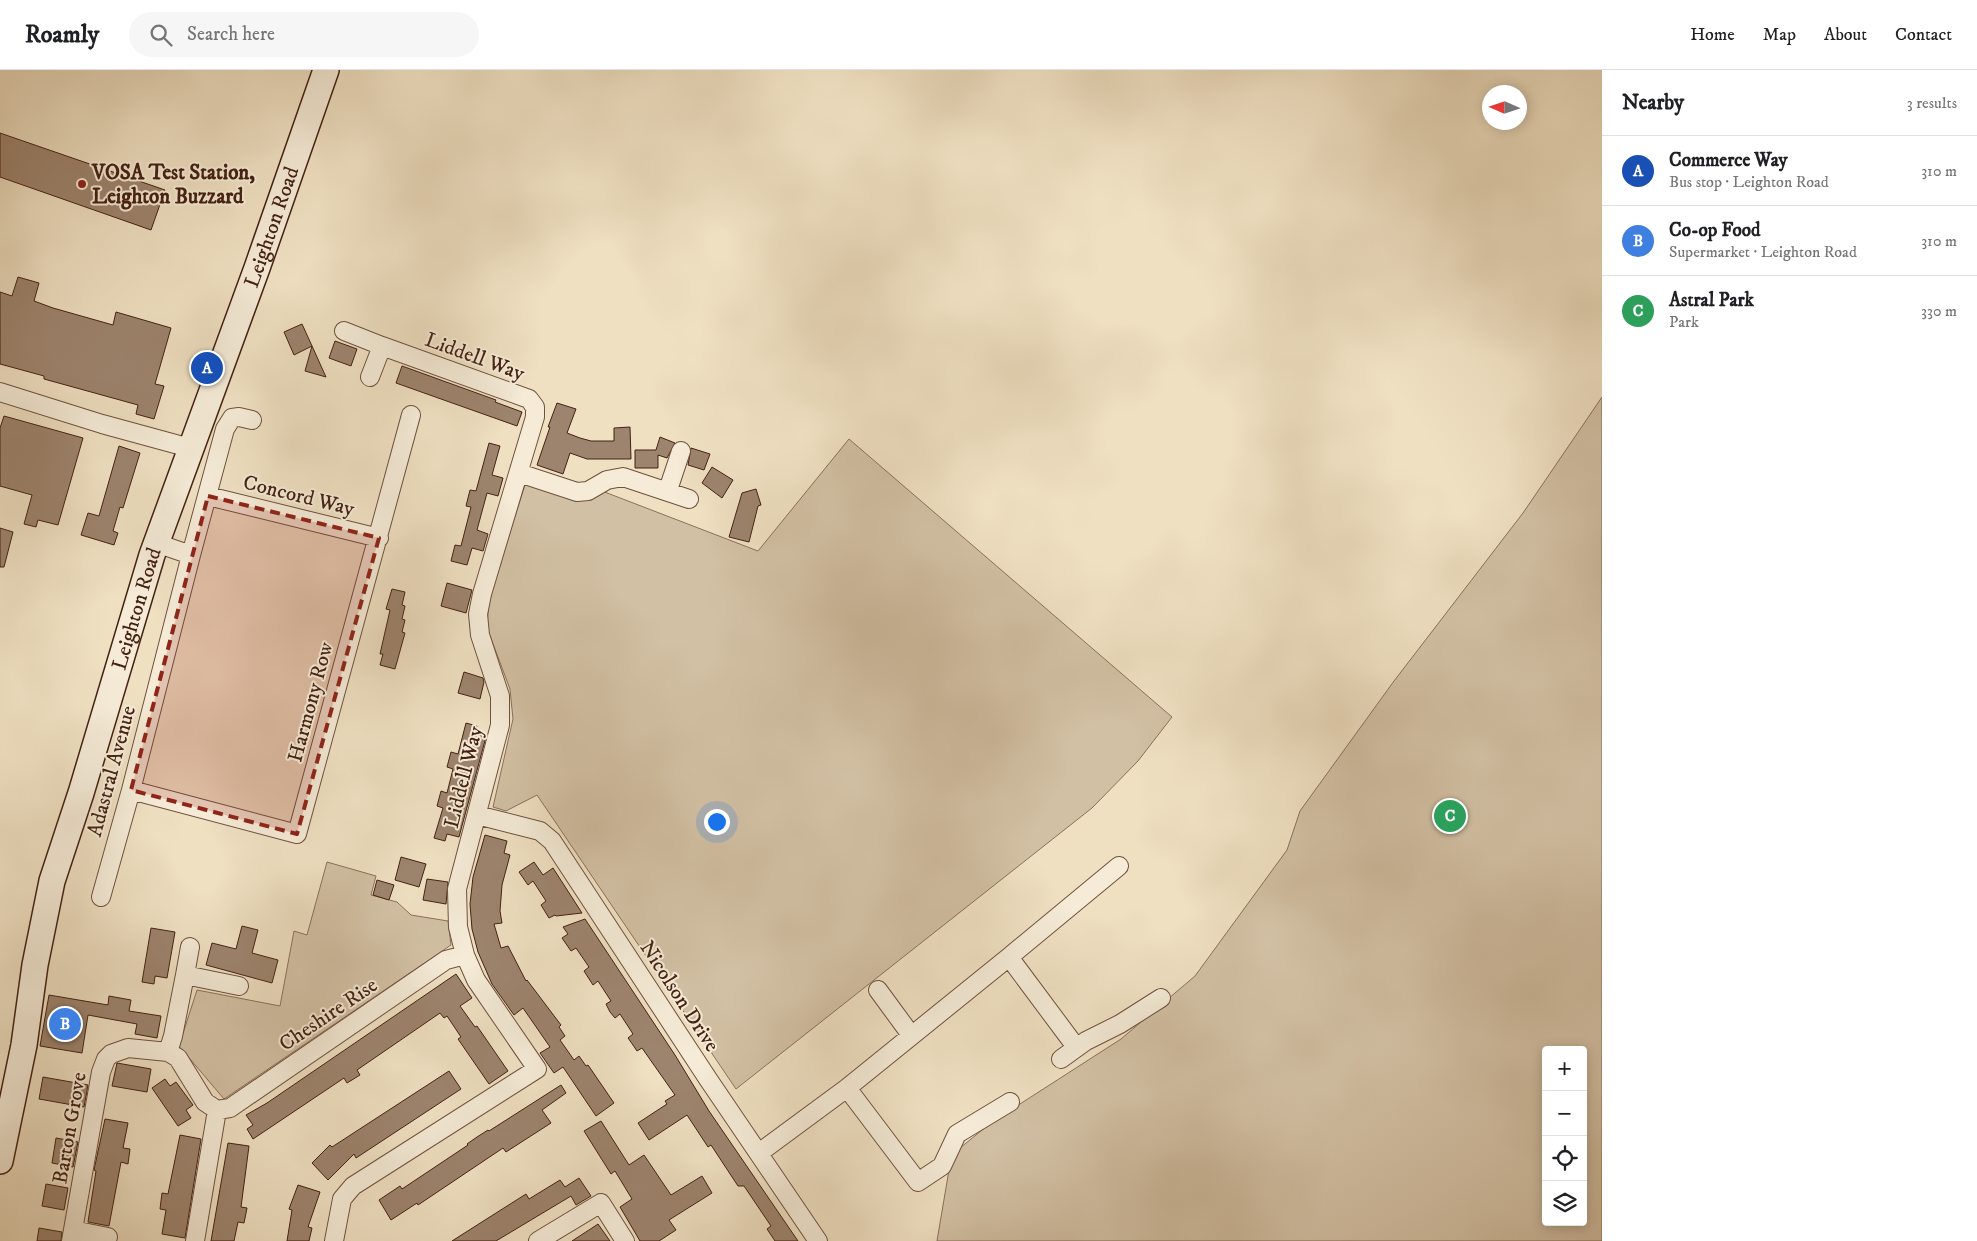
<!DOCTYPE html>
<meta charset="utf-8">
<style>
:root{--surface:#fff;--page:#f6f6f6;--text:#202124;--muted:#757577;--line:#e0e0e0;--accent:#8f2418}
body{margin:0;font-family:"IM FELL DW Pica",serif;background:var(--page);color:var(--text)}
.controls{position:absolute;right:15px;bottom:15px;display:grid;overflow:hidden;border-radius:5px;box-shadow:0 2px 12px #0003}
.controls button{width:45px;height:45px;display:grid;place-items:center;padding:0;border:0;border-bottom:1px solid var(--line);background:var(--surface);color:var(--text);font:25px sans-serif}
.compass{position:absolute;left:1482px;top:15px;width:45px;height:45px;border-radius:50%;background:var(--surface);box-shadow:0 2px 12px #0003;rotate:273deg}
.you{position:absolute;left:716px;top:751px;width:18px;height:18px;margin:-12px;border:4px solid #fff;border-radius:50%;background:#1a73e8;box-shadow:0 0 0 8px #1a73e833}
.badge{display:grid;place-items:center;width:32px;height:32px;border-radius:50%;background:var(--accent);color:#fff;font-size:16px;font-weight:700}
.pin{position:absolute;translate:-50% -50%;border:2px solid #fff;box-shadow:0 1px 5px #0006}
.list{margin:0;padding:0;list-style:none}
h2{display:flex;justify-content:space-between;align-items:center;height:65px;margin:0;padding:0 20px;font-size:21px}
h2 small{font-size:16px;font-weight:400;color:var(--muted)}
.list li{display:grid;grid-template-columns:32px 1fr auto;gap:15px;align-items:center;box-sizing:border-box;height:70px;padding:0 20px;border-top:1px solid var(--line)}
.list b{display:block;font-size:19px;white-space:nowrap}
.list p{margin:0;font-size:16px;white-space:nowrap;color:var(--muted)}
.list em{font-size:16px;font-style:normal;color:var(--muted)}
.icon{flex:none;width:28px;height:28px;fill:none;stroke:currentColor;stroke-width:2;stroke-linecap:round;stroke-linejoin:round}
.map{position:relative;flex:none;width:1602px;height:1171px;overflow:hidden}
header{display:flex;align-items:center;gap:30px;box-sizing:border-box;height:70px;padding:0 25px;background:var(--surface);border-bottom:1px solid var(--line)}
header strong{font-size:24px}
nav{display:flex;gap:28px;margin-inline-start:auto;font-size:18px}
.search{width:350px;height:45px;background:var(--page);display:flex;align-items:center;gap:12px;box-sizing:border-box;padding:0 18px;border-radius:28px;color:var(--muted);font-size:19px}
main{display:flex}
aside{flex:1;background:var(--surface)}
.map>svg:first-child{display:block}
</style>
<header>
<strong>Roamly</strong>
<div class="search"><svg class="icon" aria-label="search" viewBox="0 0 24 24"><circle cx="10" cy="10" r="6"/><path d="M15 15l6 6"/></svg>Search here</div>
<nav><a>Home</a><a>Map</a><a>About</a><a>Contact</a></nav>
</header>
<main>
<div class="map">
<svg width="1602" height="1171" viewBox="0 0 1602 1171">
<rect width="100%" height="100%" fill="#efe0c2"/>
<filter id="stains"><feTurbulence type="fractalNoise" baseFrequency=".004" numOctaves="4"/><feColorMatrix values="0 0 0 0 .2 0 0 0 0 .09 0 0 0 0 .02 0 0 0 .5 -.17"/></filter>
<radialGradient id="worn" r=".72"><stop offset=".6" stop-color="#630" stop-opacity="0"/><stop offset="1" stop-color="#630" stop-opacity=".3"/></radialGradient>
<path fill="#d2c0a4" stroke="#8b705c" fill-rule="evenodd" d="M1602 327V1171H937L950 1094 960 1078 992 1052 1121 969 1195 906 1287 780 1300 741 1394 611 1523 443ZM1546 980H1583V1152H1546Z
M849 369 1172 647 1138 691 1092 738 736 1019 537 725 506 741 493 737 513 649 510 619 487 558 489 528 526 412 572 430 602 421 758 481Z
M327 792 376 806 371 825 397 832 411 845 448 851 451 875 224 1029 179 976 197 920 280 936 294 861 307 865Z"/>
<path fill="#9d846e" stroke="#442113" d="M0 63 165 120 151 160 0 107Z
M18 207 39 213 34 231 53 238 113 255 116 242 171 258 155 314 164 316 154 349 136 344 138 335 44 309V306L0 294V222L12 226Z
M302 254 312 276 326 307 305 301 312 276 294 285 284 262Z
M335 271 357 279 351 296 329 288Z
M402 296 496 330 495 332 522 342 517 356 396 313Z
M557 333 576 339 567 363 580 368 591 371H614V358L630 357 631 389H587L570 383 563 404 537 395 550 357H548Z
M4 346 83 368 58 455 38 450 36 457 24 454 32 425 0 416V358Z
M660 367 675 373 667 388 658 385V398H635V380H656Z
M489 373 500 376 492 405 503 408 498 426 487 423 477 460 488 464 483 481 472 478 467 495 451 491 455 475 461 476 471 437 466 436 470 420 476 421Z
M119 376 140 383 123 438 120 437 113 461 118 463 114 475 81 465 88 443 99 446Z
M691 378 710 384 704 400 688 395Z
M712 397 733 410 722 428 702 413Z
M756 419 761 435 758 436 749 472 729 467 742 423Z
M0 458 13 462 4 497H0Z
M447 513 472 520 466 543 441 536Z
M392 519 405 522 402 535 405 536 402 549 405 550 402 562 405 563 395 599 380 595 383 584H380L390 540 386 539Z
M464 602 483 608 484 612 480 629 458 623Z
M466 653 477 656 475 664 486 667 459 767 447 764 445 771 434 768 443 738 437 736 441 721 447 723 453 699 447 697 451 682 458 684Z
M485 765 507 771 504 783 510 785 502 815 500 841 502 853 494 854 501 878 508 876 526 911 527 910 561 955 559 957 565 966 560 970 574 990 579 986 586 996 588 995 614 1033 596 1046 563 997 554 1003 540 983 550 977 523 938 514 945 492 914 478 882 472 859 470 834 473 807Z
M401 787 426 794 419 817 395 810Z
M534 792 543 805 553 798 582 843 556 846 555 845 549 848 541 835 546 831 533 811 528 815 519 802Z
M427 809 448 812 446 834 423 830Z
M377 810 394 815 389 830 373 825Z
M585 849 675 985 709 1041 798 1171H775L767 1159 771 1156 744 1116H738L711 1075 708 1077 687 1045 649 1070 638 1053 667 1034 665 1031 675 1025 642 978 637 981 633 975 628 968 633 964 620 944 615 948 610 942 606 934 611 931 598 911 593 915 584 901 589 897 576 878 571 881 562 868 568 864 563 857Z
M242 856 258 860 252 883 278 890 272 913 206 895 212 873 236 879Z
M151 858 175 862 167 908 155 906 154 914 142 912Z
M456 904 472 928 460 936 475 957 477 956 508 1001 489 1014 458 969 461 967 447 946 444 948 440 943 357 1000 360 1005 347 1013 344 1008 253 1069 247 1059 253 1055 246 1045 267 1033Z
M49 925 108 935 109 926 131 930 129 941 161 946 157 968 135 964 137 954 88 945 82 983 40 976Z
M117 993 151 999 147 1022 112 1016Z
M449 1001 461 1019 356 1088 354 1084 328 1110 312 1093 330 1075 332 1077Z
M43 1007 88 1015 84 1037 39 1029Z
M165 1009 170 1016 176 1012 193 1035 186 1040 191 1048 178 1056 152 1018Z
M561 1015 566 1023 542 1040 551 1053 506 1082 503 1078 418 1135 417 1133 391 1150 379 1130 400 1116 402 1119 468 1075 467 1074 477 1067 488 1060 489 1061Z
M105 1049 128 1053 123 1078 130 1079 128 1094 121 1092 109 1156 88 1152 96 1101 94 1100Z
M601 1051 629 1095 644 1085 671 1125 702 1106 712 1123 669 1150 676 1160 659 1171H640L620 1137 632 1129 615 1101 611 1104 584 1061Z
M180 1065 201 1069 185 1168 162 1164 166 1140 160 1139 162 1123 168 1124Z
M56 1068 78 1072 73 1097 52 1093Z
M228 1073 249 1076 241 1137 247 1138 244 1153 238 1152 234 1171H211Z
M579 1108 591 1126 576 1135 571 1126 496 1171H452L526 1124 529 1129 560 1110 565 1117Z
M46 1114 68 1118 64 1140 42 1136Z
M298 1115 320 1122 308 1157 312 1158 309 1171H287L292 1140 289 1139Z
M598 1154 610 1171H572L589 1160Z
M39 1158 62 1162 61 1171H37Z"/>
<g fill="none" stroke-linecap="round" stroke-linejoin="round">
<g stroke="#6f513f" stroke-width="20">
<path id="street" d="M344 261 382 276
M0 322 102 354 190 378
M519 403 577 422 588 421 607 410 623 407 689 429
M668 420 681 381
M208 426 379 468
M156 473 191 485
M131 720 297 764 411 345
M477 745 540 761 552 771 708 1009 818 1171
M101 827 131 720 191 485 225 359 232 348 239 347 252 350
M1009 887 1119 796
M185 905 190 877
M878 920 911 965
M168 982 173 966 185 905 239 916
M1061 989 1086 971 1120 954 1161 928
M847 1018 918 1112 942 1096 957 1064 1010 1032
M217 1040 230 1038 446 890 465 885
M759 1083 847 1018 1009 887 1076 977
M73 1160 108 1167
M71 1171 101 1002 106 989 111 984 128 978 168 982 178 988 205 1032 217 1040
M195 1171 217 1040
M334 1171 342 1129 353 1116 537 999 476 910 465 885 458 857 457 819 500 655V626L480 565 478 544 482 524 535 347V337L529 329 382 276 370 307
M538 1171 601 1133 625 1171"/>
</g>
<g stroke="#442113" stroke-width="28">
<g id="secondary">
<path id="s1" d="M0 1091 24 975 35 895 52 811 81 723 152 485 257 198 326 0"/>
</g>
</g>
<use href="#street" stroke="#f5ebd7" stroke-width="18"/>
<use href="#secondary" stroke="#f5ebd7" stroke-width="25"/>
</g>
<path fill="#8f2418" fill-opacity="0.2" stroke="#8f2418" stroke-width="4" stroke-dasharray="10 6" stroke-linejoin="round" d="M208 426 379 468 297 764 131 720Z"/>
<circle fill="#8f2418" stroke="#f5ebd7" stroke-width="2" cx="82" cy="114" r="5"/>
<g text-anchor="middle" stroke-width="4" stroke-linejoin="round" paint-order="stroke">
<g font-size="21" font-weight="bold" fill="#442113" stroke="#f5ebd7" text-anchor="start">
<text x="92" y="109">VOSA Test Station,<tspan x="92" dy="24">Leighton Buzzard</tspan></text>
</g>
<g font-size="21" fill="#442113" stroke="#f5ebd7">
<text dy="7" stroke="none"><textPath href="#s1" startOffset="975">Leighton Road</textPath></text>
<text transform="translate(475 286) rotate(20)" y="7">Liddell Way</text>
<text transform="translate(299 425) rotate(14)" y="7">Concord Way</text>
<text dy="7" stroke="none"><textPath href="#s1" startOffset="570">Leighton Road</textPath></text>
<text transform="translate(310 632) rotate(-75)" y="7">Harmony Row</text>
<text transform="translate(111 701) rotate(-75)" y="7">Adastral Avenue</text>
<text transform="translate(463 707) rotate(-76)" y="7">Liddell Way</text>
<text transform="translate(680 926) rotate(57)" y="7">Nicolson Drive</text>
<text transform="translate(328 944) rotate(-34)" y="7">Cheshire Rise</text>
<text transform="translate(69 1058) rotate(-80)" y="7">Barton Grove</text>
</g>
</g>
<rect width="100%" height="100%" filter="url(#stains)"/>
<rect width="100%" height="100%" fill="url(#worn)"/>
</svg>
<div class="controls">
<button>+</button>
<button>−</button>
<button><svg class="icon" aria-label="locate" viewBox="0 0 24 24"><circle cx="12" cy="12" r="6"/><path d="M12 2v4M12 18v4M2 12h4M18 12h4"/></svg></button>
<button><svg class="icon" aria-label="layers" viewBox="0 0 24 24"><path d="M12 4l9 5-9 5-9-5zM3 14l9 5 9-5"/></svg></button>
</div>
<svg class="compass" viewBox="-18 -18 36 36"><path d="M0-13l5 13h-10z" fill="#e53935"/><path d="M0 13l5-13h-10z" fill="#757577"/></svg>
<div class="you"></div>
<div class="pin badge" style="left:207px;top:298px;background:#1a4fb4">A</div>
<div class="pin badge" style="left:65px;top:954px;background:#3f7fe0">B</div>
<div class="pin badge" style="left:1450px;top:746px;background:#2e9e5b">C</div>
</div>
<aside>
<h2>Nearby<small>3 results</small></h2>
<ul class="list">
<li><span class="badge" style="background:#1a4fb4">A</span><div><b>Commerce Way</b><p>Bus stop · Leighton Road</p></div><em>310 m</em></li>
<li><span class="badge" style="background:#3f7fe0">B</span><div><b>Co-op Food</b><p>Supermarket · Leighton Road</p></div><em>310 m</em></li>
<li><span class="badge" style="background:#2e9e5b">C</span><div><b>Astral Park</b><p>Park</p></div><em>330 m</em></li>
</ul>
</aside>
</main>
